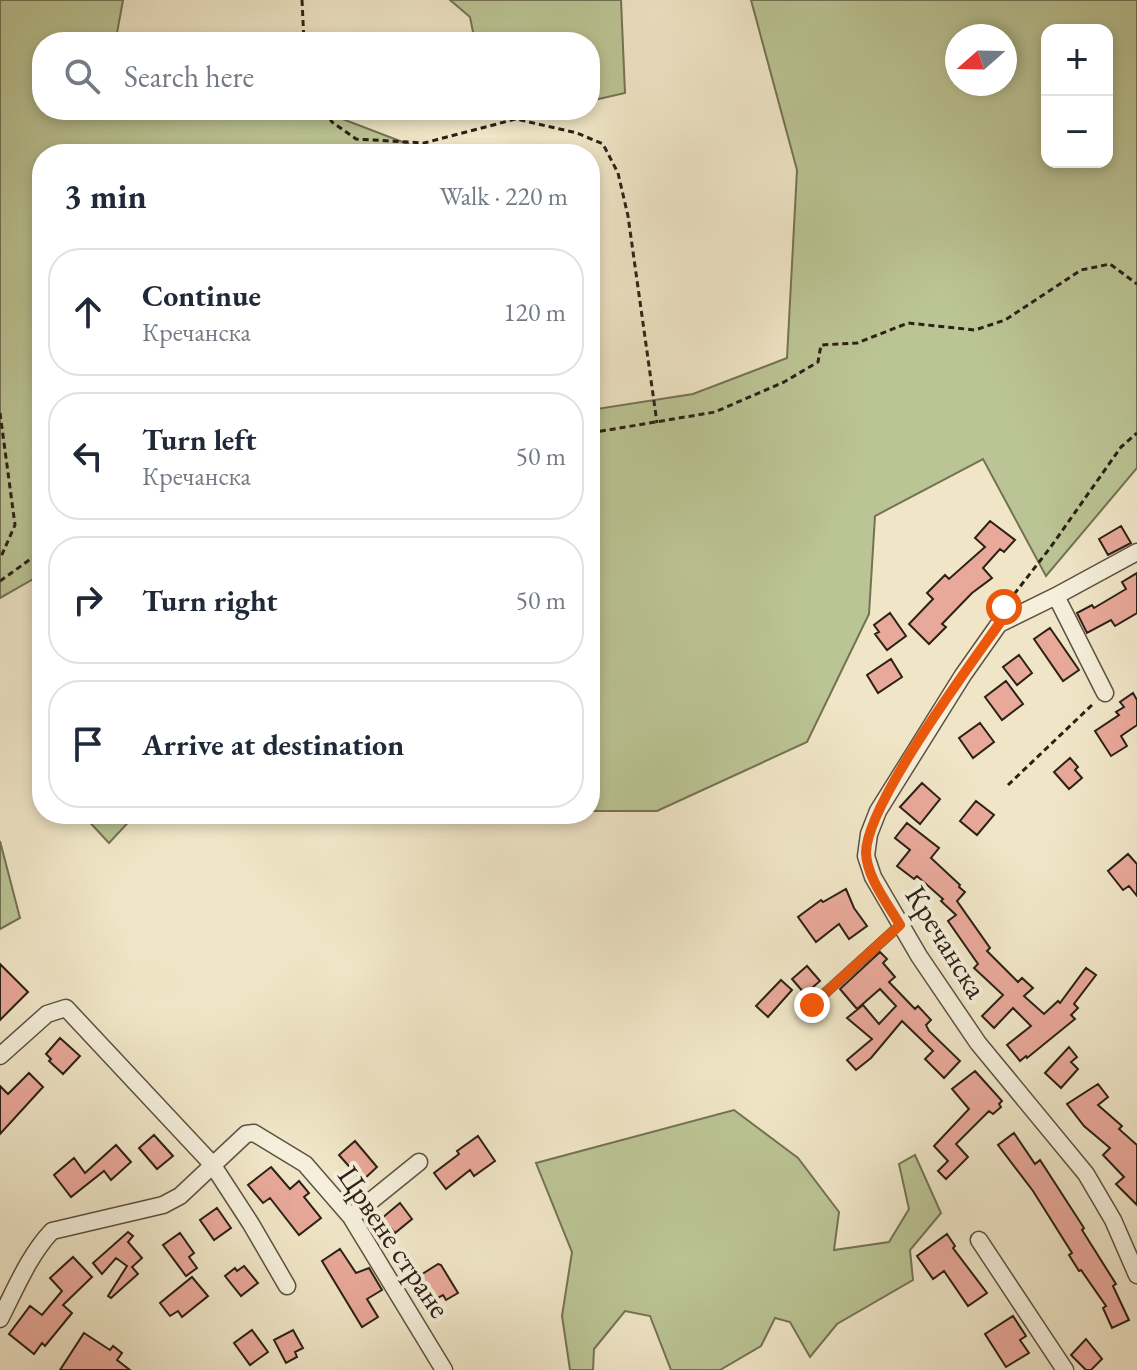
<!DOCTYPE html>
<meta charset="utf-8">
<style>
:root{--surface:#fff;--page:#f2f2f3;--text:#1f2937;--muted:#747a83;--line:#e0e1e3}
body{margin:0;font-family:"EB Garamond",serif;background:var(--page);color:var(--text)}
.controls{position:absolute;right:24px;top:24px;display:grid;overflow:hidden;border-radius:16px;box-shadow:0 4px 12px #0003}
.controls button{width:72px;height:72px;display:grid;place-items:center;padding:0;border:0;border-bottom:2px solid var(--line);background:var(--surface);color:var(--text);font:40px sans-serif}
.compass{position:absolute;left:945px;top:24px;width:72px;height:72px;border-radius:50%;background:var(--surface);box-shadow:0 4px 12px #0003;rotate:250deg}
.stop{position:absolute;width:24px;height:24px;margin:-18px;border:6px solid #ea580c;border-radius:50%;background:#fff}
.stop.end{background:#ea580c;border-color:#fff;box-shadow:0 2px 8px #0008}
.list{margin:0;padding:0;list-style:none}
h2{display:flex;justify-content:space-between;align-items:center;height:104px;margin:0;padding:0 32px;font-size:34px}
h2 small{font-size:26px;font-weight:400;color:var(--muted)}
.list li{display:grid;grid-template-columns:52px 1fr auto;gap:24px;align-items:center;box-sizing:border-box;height:128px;margin:0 16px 16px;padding:0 16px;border:2px solid var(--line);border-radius:32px}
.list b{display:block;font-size:30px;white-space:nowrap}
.list p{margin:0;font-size:26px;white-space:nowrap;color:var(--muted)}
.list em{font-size:26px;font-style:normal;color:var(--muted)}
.icon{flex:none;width:44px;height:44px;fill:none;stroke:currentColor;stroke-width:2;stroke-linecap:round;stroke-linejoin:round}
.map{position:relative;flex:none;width:1137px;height:1370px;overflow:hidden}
.search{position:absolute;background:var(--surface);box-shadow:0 4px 12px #0003;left:32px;top:32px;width:568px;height:88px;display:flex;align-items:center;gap:20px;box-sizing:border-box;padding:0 28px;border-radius:32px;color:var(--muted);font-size:30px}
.panel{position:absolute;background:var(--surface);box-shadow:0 4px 12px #0003;left:32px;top:144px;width:568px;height:680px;border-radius:32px}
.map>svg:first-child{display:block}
</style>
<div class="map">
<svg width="1137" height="1370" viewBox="0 0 1137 1370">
<rect width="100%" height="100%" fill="#f0e6c7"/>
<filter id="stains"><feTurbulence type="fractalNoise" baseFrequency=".0025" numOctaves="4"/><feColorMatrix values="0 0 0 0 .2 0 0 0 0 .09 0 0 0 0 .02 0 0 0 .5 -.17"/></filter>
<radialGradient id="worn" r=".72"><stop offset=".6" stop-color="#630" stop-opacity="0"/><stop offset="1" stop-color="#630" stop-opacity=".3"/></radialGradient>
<path fill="#bbc494" stroke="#747255" stroke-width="2" fill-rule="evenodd" d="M0 0H123L117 33 140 42H42V110H319L434 154H42V574L0 598Z
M450 0H621L625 93 590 101V42H475L470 17Z
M751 0H1137V468L1046 576 983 459 875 516 869 614 807 742 657 811H590V410L693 394 787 358 797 170ZM1047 30H1107V162H1047ZM957 36H1005V84H957Z
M82 814H136L109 843Z
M0 841 20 918 0 929Z
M734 1110 798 1158 839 1212 834 1250 889 1242 909 1209 899 1164 915 1155 941 1213 910 1250 913 1280 837 1324 810 1357 790 1322 775 1318 761 1346 720 1370H671L650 1316 625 1311 594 1349 593 1370H570L562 1316 572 1252 536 1163Z"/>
<path fill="#e9a99a" stroke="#2c2116" stroke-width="2" d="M990 521 1015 540 1004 552 1000 549 983 568 992 578 972 593 942 624 946 627 929 644 909 624 933 599 927 593 945 575 949 579 985 547 975 538Z
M1121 526 1131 543 1108 555 1099 539Z
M1137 573V613L1115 626 1111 620 1087 633 1077 613 1092 605 1094 608 1126 589 1122 582Z
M890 613 906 636 887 650 875 634 879 632 874 625Z
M1050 628 1079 670 1063 681 1034 639Z
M1019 655 1032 673 1017 685 1003 667Z
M891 659 902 677 878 693 867 675Z
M1006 681 1023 704 1002 720 985 697Z
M1133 693 1137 700V725L1121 736 1127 746 1111 756 1095 731 1119 715 1116 712 1124 707 1120 702Z
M980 723 994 742 973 758 959 738Z
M1070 758 1078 767 1075 770 1082 778 1069 789 1054 772Z
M922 783 940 799 920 824 900 807Z
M976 801 994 815 977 835 960 821Z
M907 823 939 848 931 858 960 885 959 887 965 892 957 901 990 948 987 951 1018 982 1022 978 1033 988 1024 996 1044 1014 1058 1001 1060 1003 1086 968 1096 975 1074 1004 1078 1008 1071 1015 1075 1019 1027 1058 1026 1056 1020 1061 1007 1045 1031 1026 1013 1008 994 1028 982 1016 1003 995 974 968 978 964 948 921 956 915 941 901 943 899 917 876 914 879 897 866 910 850 895 838Z
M1128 854 1137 864V896L1129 886 1123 890 1108 871Z
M846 889 854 908 867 926 849 939 839 924 816 942 798 917 821 900 823 902Z
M880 952 887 959 883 963 895 977 889 982 915 1009 918 1006 931 1020 926 1025 929 1031 960 1061 944 1078 925 1059 933 1051 902 1021 871 1058 856 1070 847 1060 872 1039 847 1018 863 1005 879 1024 896 1006 880 989 857 1009 840 989Z
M0 964 28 992 0 1020Z
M807 966 820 981 805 994 792 979Z
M781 980 792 990 768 1017 756 1006Z
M60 1038 80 1056 63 1074 49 1061 51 1059 46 1054Z
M1069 1047 1077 1057 1071 1062 1078 1069 1061 1088 1045 1073Z
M975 1071 1002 1101 999 1104 1001 1107 993 1114 989 1111 956 1144 968 1157 946 1179 938 1171 948 1161 934 1146 969 1109 952 1089Z
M29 1073 43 1087 0 1134V1086L8 1094Z
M1098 1084 1108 1097 1098 1105 1122 1126 1119 1129 1137 1145V1205L1116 1184 1124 1177 1103 1155 1110 1148 1084 1126 1067 1104Z
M1014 1133 1035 1164 1040 1160 1084 1228 1082 1230 1116 1284 1113 1286 1129 1320 1112 1328 1103 1308 1106 1306 1081 1270 1079 1271 1069 1255 1072 1253 1033 1191 998 1145Z
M154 1135 173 1156 157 1169 139 1148Z
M478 1136 495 1161 474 1176 470 1170 446 1189 434 1173 459 1154 457 1151Z
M355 1141 377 1167 362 1181 339 1155Z
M116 1145 131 1162 111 1180 104 1171 71 1197 54 1175 74 1158 85 1173Z
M271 1167 290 1189 299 1181 309 1193 304 1197 321 1218 299 1235 270 1198 263 1203 248 1185Z
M400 1203 412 1219 395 1233 382 1218Z
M217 1208 231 1228 214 1240 200 1220Z
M128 1232 133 1236 128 1242 142 1258 132 1267 138 1274 111 1298 108 1296 127 1266 116 1258 102 1274 93 1263Z
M180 1233 194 1253 189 1257 197 1268 186 1276 163 1245Z
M947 1234 955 1246 953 1248 987 1293 968 1306 944 1271 933 1279 917 1256Z
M340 1249 356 1273 369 1268 382 1290 367 1299 378 1317 362 1327 322 1261Z
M73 1257 92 1277 63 1305 72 1313 45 1346 42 1343 34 1354 9 1334 30 1306 42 1315 62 1291 50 1278Z
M438 1264 441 1265 458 1293 446 1300 443 1295 432 1301 426 1297 416 1278Z
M244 1266 258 1283 241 1296 225 1276 235 1268 237 1271Z
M192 1277 208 1296 182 1317 178 1311 170 1316 160 1303Z
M1013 1316 1026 1336 1020 1340 1029 1353 1006 1367 985 1334Z
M252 1330 268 1352 250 1365 234 1343Z
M293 1330 303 1348 295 1352 297 1357 286 1363 274 1340Z
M84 1333 110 1350 113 1346 122 1353 117 1360 130 1370H60Z
M1086 1339 1102 1359 1091 1370H1086L1071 1355Z"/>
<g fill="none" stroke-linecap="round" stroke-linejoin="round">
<g stroke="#5d5242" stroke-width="11">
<path id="service" d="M812 1005 900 925"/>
</g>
<g stroke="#5d5242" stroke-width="19">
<path id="minor" d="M1056 596 1137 552
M1105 693 1056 596 999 624 963 675 878 811 869 834 866 856 873 877 919 956 978 1043 1086 1174 1113 1220 1137 1275
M0 1056 47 1014 66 1008 212 1164 251 1224 287 1286
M351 1217 419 1162
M979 1240 1065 1370
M0 1319C15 1290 29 1255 52 1231L163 1205 180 1196 246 1134 254 1133 305 1164 351 1217 444 1370"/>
</g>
<path stroke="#2c2116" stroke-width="3" stroke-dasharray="6 4" stroke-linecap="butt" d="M302 0 304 42
M325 110 332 122 356 139 424 143 516 119 577 133 603 144 618 173 628 216 657 423
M0 413 15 525 0 559
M590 433 715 412 784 382 818 362 821 345 857 343 908 323 975 330 1005 320 1081 270 1110 264 1137 284
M0 581 42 551
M1008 602 1050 548 1121 447 1137 433
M1008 785 1093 704"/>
<use href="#service" stroke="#f5efdb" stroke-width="8"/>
<use href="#minor" stroke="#f5efdb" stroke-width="16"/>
</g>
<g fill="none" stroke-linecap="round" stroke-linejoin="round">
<path stroke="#ea580c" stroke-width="10" d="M812 1005 900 925C888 904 867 878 866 853 866 805 968 668 999 624L1004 607"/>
</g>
<g text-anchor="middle" stroke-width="8" stroke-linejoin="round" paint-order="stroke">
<g font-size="30" fill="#2c2116" stroke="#f5efdb">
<text transform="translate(946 942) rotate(58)" y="10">Кречанска</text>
<text transform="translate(394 1242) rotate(56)" y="10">Црвене стране</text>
</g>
</g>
<rect width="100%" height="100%" filter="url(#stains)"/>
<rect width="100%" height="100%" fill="url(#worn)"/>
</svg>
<div class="controls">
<button>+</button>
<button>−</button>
</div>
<svg class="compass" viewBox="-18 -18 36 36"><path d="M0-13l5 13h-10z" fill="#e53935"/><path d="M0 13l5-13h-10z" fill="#747a83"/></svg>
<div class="stop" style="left:1004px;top:607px"></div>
<div class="stop end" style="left:812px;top:1005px"></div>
<div class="search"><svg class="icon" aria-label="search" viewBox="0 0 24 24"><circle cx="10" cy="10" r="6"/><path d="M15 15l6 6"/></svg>Search here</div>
<section class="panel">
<h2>3 min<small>Walk · 220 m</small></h2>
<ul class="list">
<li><svg class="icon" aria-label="ahead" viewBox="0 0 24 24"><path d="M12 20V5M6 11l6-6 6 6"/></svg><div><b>Continue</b><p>Кречанска</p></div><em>120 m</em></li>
<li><svg class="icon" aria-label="left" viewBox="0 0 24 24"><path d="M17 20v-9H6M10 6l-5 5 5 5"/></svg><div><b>Turn left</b><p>Кречанска</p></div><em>50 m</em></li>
<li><svg class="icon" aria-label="right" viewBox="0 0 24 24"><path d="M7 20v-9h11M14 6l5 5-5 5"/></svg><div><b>Turn right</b></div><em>50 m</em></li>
<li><svg class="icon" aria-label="arrive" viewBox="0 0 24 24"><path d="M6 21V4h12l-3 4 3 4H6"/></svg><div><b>Arrive at destination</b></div></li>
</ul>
</section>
</div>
